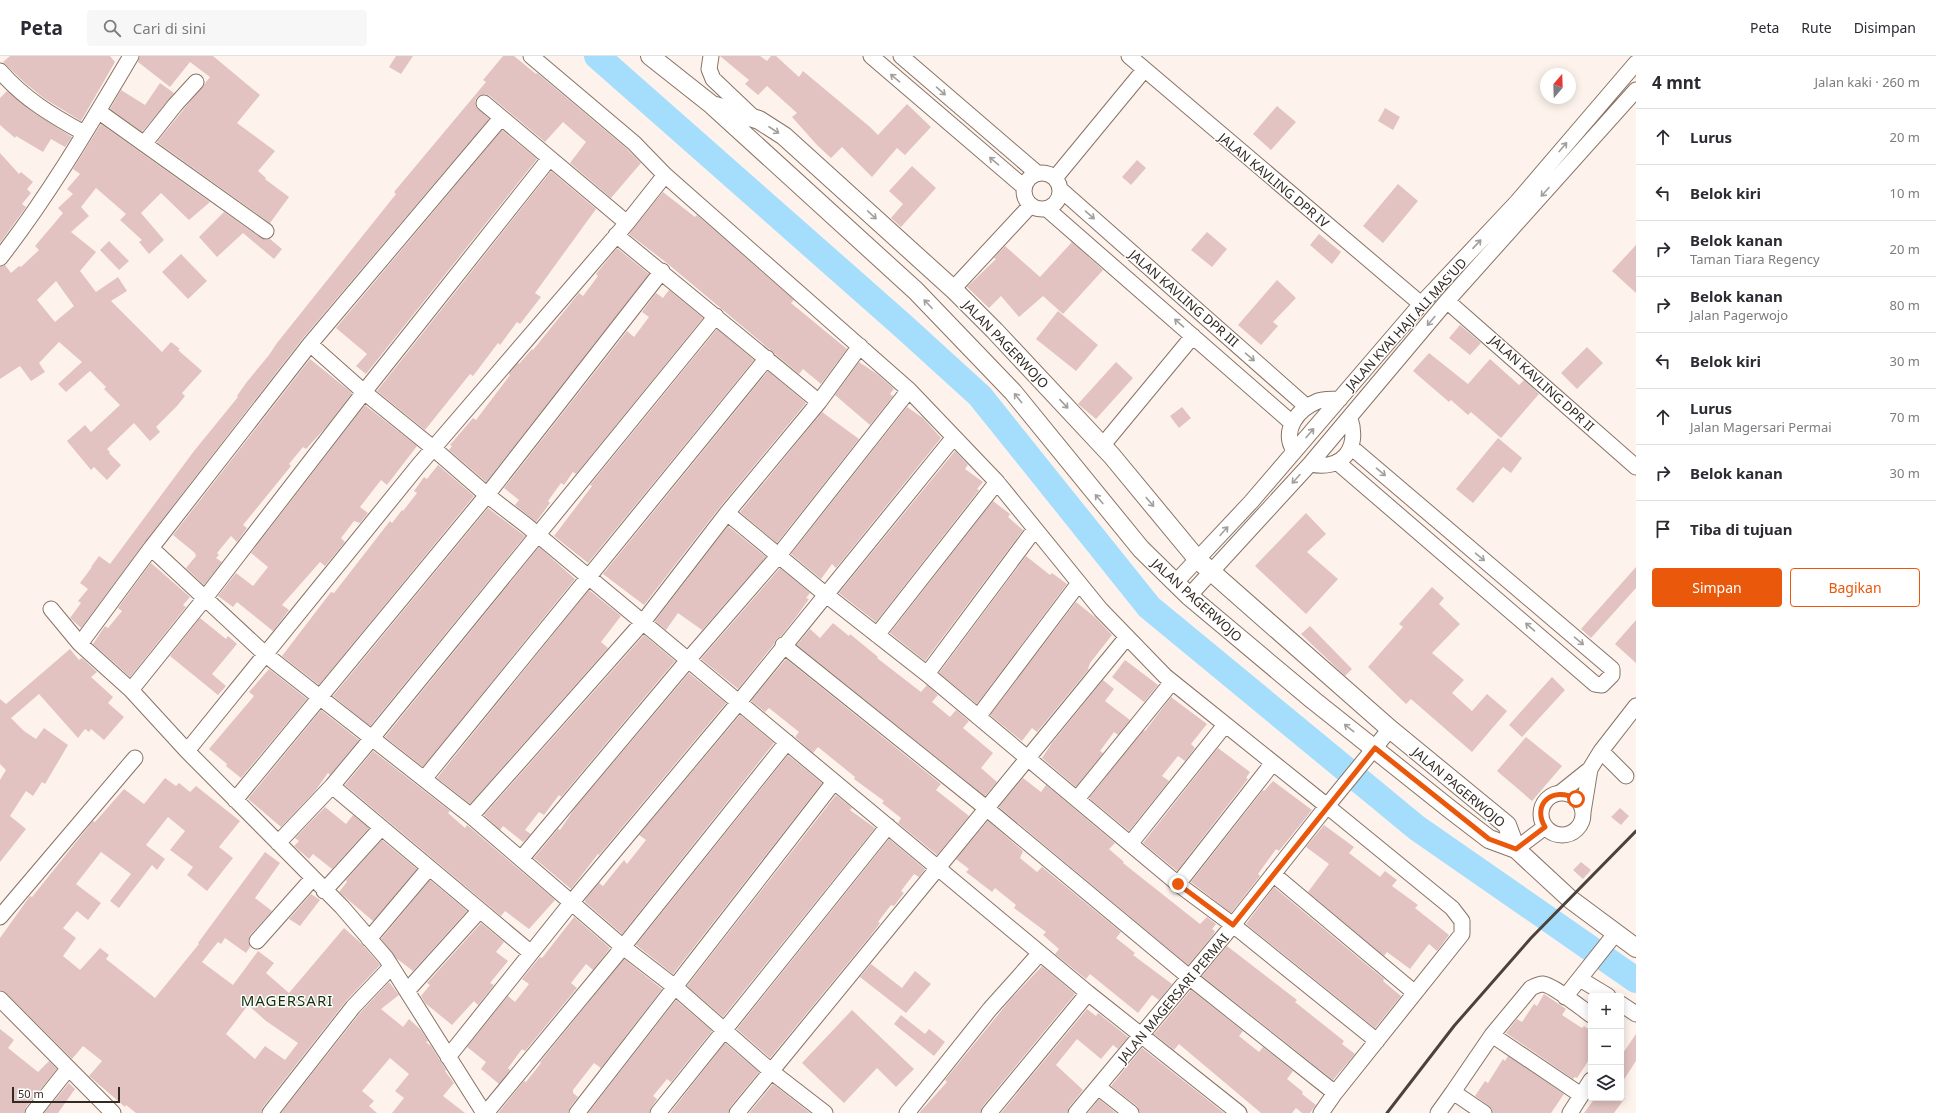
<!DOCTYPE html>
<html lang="id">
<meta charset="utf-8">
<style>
:root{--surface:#fff;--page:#f7f7f7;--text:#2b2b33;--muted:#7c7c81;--line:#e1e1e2;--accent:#ea580c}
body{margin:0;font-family:"Noto Sans",sans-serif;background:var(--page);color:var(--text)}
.controls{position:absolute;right:12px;bottom:12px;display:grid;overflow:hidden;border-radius:4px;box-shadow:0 2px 10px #0003}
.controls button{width:36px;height:36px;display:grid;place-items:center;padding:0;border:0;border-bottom:1px solid var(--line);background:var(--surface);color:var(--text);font:20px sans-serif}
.compass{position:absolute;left:1540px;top:12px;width:36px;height:36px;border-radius:50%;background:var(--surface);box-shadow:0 2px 10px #0003;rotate:19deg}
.scale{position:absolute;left:12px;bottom:10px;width:108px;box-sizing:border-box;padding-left:4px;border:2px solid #332a23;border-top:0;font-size:11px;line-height:14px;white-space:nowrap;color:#332a23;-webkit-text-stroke:3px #fff;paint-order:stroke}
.stop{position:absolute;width:12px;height:12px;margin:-9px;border:3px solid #ea580c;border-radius:50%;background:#fff}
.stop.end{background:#ea580c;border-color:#fff;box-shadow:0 1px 4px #0008}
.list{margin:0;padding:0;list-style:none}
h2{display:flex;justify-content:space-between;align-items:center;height:52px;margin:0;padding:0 16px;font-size:17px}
h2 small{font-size:13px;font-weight:400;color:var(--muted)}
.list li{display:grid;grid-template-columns:26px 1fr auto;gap:12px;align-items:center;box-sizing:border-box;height:56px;padding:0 16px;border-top:1px solid var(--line)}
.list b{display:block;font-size:15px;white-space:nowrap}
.list p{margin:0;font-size:13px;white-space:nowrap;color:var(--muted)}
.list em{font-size:13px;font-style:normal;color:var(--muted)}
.actions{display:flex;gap:8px;padding:12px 16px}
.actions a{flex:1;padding:9px 0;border:1px solid var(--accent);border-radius:4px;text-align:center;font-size:14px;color:var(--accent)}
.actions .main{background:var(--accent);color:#fff}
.icon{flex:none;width:22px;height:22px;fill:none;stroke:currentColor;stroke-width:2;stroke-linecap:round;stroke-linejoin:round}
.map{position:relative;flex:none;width:1636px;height:1057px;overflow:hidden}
header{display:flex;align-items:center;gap:24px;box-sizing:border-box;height:56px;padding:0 20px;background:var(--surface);border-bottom:1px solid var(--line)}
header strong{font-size:19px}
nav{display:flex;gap:22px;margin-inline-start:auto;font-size:14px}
.search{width:280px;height:36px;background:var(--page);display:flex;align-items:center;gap:10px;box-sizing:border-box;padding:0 14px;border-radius:4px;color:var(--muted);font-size:15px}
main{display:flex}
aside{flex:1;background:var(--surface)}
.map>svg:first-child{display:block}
</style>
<header>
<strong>Peta</strong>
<div class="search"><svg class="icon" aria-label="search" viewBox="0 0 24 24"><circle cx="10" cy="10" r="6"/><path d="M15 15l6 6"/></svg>Cari di sini</div>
<nav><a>Peta</a><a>Rute</a><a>Disimpan</a></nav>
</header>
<main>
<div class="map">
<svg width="1636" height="1057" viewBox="0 0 1636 1057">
<rect width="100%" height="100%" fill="#fdf3ec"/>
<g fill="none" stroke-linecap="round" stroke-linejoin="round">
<path stroke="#a4defc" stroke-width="26" d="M597 0 902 269 980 340 1149 551 1417 772 1636 924"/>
</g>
<path fill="#e2c3c1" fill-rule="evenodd" d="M10 0H110L115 6 81 65 45 43 25 27 3 6Z
M140 0H213L260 39 237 67 275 95 258 115 266 122 265 123 289 141 270 167 157 86 210 21 190 6 170 31 138 6Z
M396 0H413L401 18 389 11Z
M503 0H514L536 18 537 17 626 92 641 107 611 142 570 107 586 86 563 66 545 86 490 40 485 38 477 41 475 45 476 50 489 63 303 282 144 487 81 572 70 562 81 547 78 545 88 533 80 527 92 511H91L99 500 110 508 194 395 238 341 237 340 246 327 269 299 277 287 396 138 394 136 486 26 483 24Z
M720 0H760L767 5 771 0H776L799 21 803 15 870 71 878 79 907 48 931 71 905 99 897 92 872 121 842 91 831 102 817 89 792 61 797 57 767 30 758 39 745 28 749 24Z
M160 27 174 37 142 76 110 53 121 34 145 49Z
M7 35 34 57 72 81 65 91 51 83 43 96 16 80 15 82 0 69V42Z
M1277 50 1296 66 1271 94 1253 78Z
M1385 52 1400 61 1393 74 1378 65Z
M101 68 210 146 189 164 161 137 141 157 164 184 149 198 139 186 142 184 120 164 126 158 96 132 81 151 89 160 71 176 96 196 80 215 96 236 118 221 127 235 111 245 162 296 171 286 180 293 178 294 202 315 182 337 185 340 177 350 156 371 160 376 150 385 134 367 107 393 110 396 109 397 121 409 107 424 94 411 91 414 67 385 85 369 91 376 120 349 104 333 106 331 90 315 66 336 58 328 82 306 59 286 39 307 45 316 31 325 20 310 0 323V211L5 209 11 217 19 210 21 211 39 194 35 190 63 157 58 152 73 138 67 133 80 118 73 113ZM56 225 74 250 55 266 37 244Z
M502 74 537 103 366 318 356 310 367 298 336 272Z
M0 97 19 118 21 116 33 126 27 133 31 137 22 148 26 151 0 187Z
M1137 104 1146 112 1131 129 1122 121Z
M912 110 936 132 901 171 891 162 903 148 889 135Z
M551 115 596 153 535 237 541 241 520 268 517 266 500 289 498 287 473 320 470 318 425 374 377 335Z
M1398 128 1418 145 1383 187 1363 170Z
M663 136 695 161 697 159 794 244 791 247 847 293 821 328 803 313 799 318 668 208 629 178Z
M224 156 261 182 266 184 270 183 282 193 274 203 243 177 217 201 199 181Z
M1207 176 1227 193 1212 211 1191 194Z
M1319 178 1341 196 1332 208 1310 189Z
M109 185 129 205 119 214 100 194Z
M1072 186 1103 214 1063 258 1043 240 1019 261 1001 240 989 252 967 231 996 203 994 202 1005 190 1040 221Z
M1636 189V237L1612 215Z
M617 192 649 218 486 426 449 394 452 390 450 389 473 362 476 364 510 319 509 318 518 307 519 308 532 293 533 294 579 237 583 240 598 220 596 218Z
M181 198 207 225 188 243 162 216Z
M1277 224 1296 242 1273 266 1278 270 1261 289 1238 269Z
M669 234 703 262 576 418 573 416 564 429 561 427 548 445 550 447 536 466 515 449 519 444 504 432 627 275 634 281 649 261 642 256 656 237 663 242Z
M1058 255 1098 289 1076 315 1036 283Z
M1460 269 1481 287 1470 299 1449 282Z
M717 273 754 304 588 507 554 480 592 430 590 429Z
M1587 291 1603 307 1577 333 1561 317Z
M1429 297 1468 328 1490 303 1519 329 1524 324 1539 338 1501 382 1471 356 1468 359 1451 344 1449 346 1413 315Z
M310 303 352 337 326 371 306 393 303 391 289 408 291 410 243 469 247 472 237 486 231 480 217 497 219 499 216 502 222 506 204 529 186 512 196 500 195 497 173 479Z
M859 306 877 318 894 333 890 338 893 340 870 369 835 339Z
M1116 306 1133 322 1096 363 1078 348Z
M768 315 806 347 720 451 644 549 603 518Z
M365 349 417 390 387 429 381 424 360 451 368 457 360 467 354 465 341 482 345 486 325 510 320 506 282 549 289 554 273 575 237 546 233 551 218 540 236 517 253 530 268 511 251 497Z
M907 351 923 362 941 382 836 512 832 508 821 523 791 498Z
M1182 351 1191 362 1179 372 1170 360Z
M822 356 859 383 777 487 740 456Z
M1498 382 1522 402 1511 417 1503 411 1473 447 1456 433Z
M955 395 968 409 965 413 983 426 977 433 979 434 876 566 839 537Z
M438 409 474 440 319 629 282 600 331 536 334 537 390 465 392 467 402 454 403 455 417 437 414 435 424 421 427 423Z
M993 445 1010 458 1008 461 1023 474 925 605 890 577Z
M488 452 525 480 370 670 333 640Z
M1306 457 1326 478 1307 496 1338 523 1306 558 1255 510Z
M728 470 766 501 702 574 678 557 666 574 655 565Z
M539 491 575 523 423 711 385 681Z
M1026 500 1050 519 1052 517 1067 528 977 648 939 617Z
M151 507 190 541 183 549 186 551 130 621 93 588 105 570 108 572 122 555 118 552Z
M1636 511V532L1591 582 1581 573Z
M780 512 810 537 806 542 809 543 796 561 781 580 776 583 774 588 738 633 701 603Z
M1432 531 1444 542 1439 548 1460 568 1432 597 1464 624 1452 637 1472 655 1487 638 1507 655 1472 696 1411 643 1406 648 1368 611 1403 571 1399 568Z
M589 534 621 560 601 586 608 592 470 748 437 722Z
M1076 546 1096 562 1112 579 1090 607 1088 613H1089L1037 676 1032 672 1022 685 990 659Z
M200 562 226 583 228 580 237 588 212 618 226 630 218 639 170 600Z
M1636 564V607L1615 588Z
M833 567 849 580 850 578 878 601 877 602 921 636 927 629 938 639 932 646 950 661 956 654 969 665 963 672 993 697 981 712 997 726 985 740 797 589 810 573 820 582Z
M1310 570 1352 613 1345 620 1301 578Z
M644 579 675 605 561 741 559 739 544 759 539 756 525 774 531 778 523 786 503 770 500 774 484 759Z
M70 593 79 604 82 602 97 616 91 621 113 641 108 647 124 661 104 684 91 673 89 676 85 673 78 682 39 638 11 662 24 675 36 683 44 672 68 689 45 728 42 726 33 740 26 735 10 760 26 773 0 806V724L6 714 0 708V643L6 648Z
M786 603 941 728 936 734 969 760 937 799 898 767 901 762 882 747 884 745 854 723 855 721 818 691 813 697 795 681 799 676 769 652 765 656 751 645Z
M1125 604 1158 629 1144 646 1112 621Z
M269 613 307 643 241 722 226 710 227 708 209 693 254 640 249 636Z
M689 617 726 647 599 799 598 798 571 833 534 802 558 773 560 774 575 752Z
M1552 621 1565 634 1522 681 1509 669Z
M1103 624 1114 633 1105 645 1130 664 1118 679 1114 676 1100 695 1103 697 1076 731 1042 702 1052 687Z
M1171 641 1207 668 1191 688 1195 692 1185 705 1178 700 1162 720 1169 725 1129 775 1089 742 1144 674 1145 675Z
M321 654 359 684 330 719 328 717 315 735 281 771 248 743Z
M740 659 774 687 622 878 585 846V844L599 827 603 830 624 804 627 808 646 784 639 779Z
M1526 681 1562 710 1532 745 1497 715Z
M1218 692 1250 716 1246 722 1248 723 1177 815 1143 787Z
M373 695 450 755 448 757 465 772 467 769 555 844 529 873 505 855 501 860 345 729Z
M788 699 822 727 673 918 636 889Z
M165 722 176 730 179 727 190 736 196 730 240 765 219 791 233 802 207 835 187 819 193 811 170 794 185 775 168 761 146 789 165 803 157 814 152 809 119 852 110 845 131 818 101 796 76 828 101 847 88 864 77 855 63 872 76 882 63 900 80 914 100 892 109 899 106 903 155 942 199 888 198 887 265 796 280 807 255 842 272 855 250 879 248 884 250 891 246 897 225 882 221 888 218 886 202 906 233 929 258 895 274 907 266 917 289 937 344 872 361 887 380 909 346 945 263 1051 261 1057H136L126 1049 125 1051 89 1020 102 1005 83 990 72 1003 6 937 0 934V882L30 840 32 841 93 765 95 766 124 733 144 748ZM248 949 266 965 298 987 285 1004 265 990 255 1003 226 978Z
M1023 722 1041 736 1046 729 1115 787 1109 793 1124 806 1123 807 1200 868 1207 861 1216 868 1212 873 1215 875 1213 879 1188 909 999 751Z
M1273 725 1312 754 1279 795 1276 793 1258 818 1260 820 1231 857 1191 826 1263 734 1264 735Z
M836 739 852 752 850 754 875 772 723 961 687 930Z
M325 751 346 768 353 759 369 772 332 813 313 798 309 803 294 790 299 785 295 782Z
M1620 752 1629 760 1621 769 1611 761Z
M988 765 1023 795 1020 802 1037 816 1042 811 1121 876 1116 882 1135 897 1133 899 1172 928 1159 944 1152 939 1138 957 1090 918 1086 923 1055 898 1059 893 1043 879 1046 876 1014 852 1016 849 995 832 992 836 966 816 969 813 956 803Z
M1324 769 1354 791 1349 797 1380 821 1385 815 1397 824 1392 830 1418 849 1415 852 1449 879 1437 895 1429 888 1410 913 1387 896 1384 900 1308 836 1329 808 1306 791Z
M889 783 925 813 919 821 914 818 901 835 904 837 894 850 891 849 878 866 880 867 871 879 770 1002 737 973Z
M382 784 417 813 373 865 339 836 347 826 346 824Z
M1581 806 1591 814 1583 823 1573 814Z
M430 824 467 855 413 915 396 902 381 883Z
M1274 831 1373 914 1384 923 1383 925 1401 940 1375 972 1246 868Z
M311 838 320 844 300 870 289 863Z
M574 861 610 892 593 914 586 908 571 927 577 932 525 995 522 993 508 1012 510 1014 499 1028 481 1013 486 1006 467 991 508 940 515 946 529 928 522 923 540 901 542 902Z
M481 867 504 886 496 896 508 905 490 927 494 929 478 949 474 945 452 969 425 947 421 940 430 929 427 927Z
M1227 890 1297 944 1295 946 1344 985 1342 988 1355 998 1333 1024 1202 920Z
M624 903 662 933 601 1012 594 1007 573 1034V1037L578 1041 570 1051 568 1057H498L524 1025 526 1026 541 1007 540 1006Z
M871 908 902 932 915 915 931 928 906 957 860 921Z
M1042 910 1075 938 982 1051 980 1057H919L947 1026 945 1024 1010 944Z
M389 926 399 939 381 953 403 971 409 963 421 974 428 985 426 986 431 990 446 1014 445 1015 454 1027 443 1040 465 1057H392L404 1042 395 1035 409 1018 390 1002 362 1035 374 1045 369 1050 377 1057H281L360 957Z
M1191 934 1243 975 1239 980 1259 996 1263 991 1293 1015 1287 1023 1303 1036 1302 1038 1316 1049 1310 1057H1302L1296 1052 1292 1057H1261L1179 988 1174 994 1154 978Z
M1544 938 1566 953 1562 959 1582 972 1584 970 1591 975V1001L1577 1022 1575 1021 1573 1023 1506 977 1517 963 1522 966 1534 948 1537 950Z
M676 944 712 975 671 1026 667 1023 653 1040 657 1043 651 1052 649 1057H588Z
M1087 953 1096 960 1098 957 1128 981 1118 993 1113 989 1101 1003 1077 983 1056 1009 1083 1034 1069 1051 1067 1057H1001Z
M852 954 914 1013 896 1031 877 1012 844 1047 802 1007Z
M901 959 925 978 929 973 945 986 934 1000 894 968Z
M0 973 14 984 8 992 38 1016 49 1005 57 1013 26 1051 24 1057H0Z
M1636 978V1005L1621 1028V1000Z
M725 987 759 1016 730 1051 728 1057H670Z
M1142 992 1209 1045 1224 1057H1140L1137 1050 1111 1030Z
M1508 1000 1564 1038 1551 1057H1493L1489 1050 1475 1040 1485 1025 1488 1027 1503 1003 1505 1005Z
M69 1027 75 1033 58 1057H44Z
M773 1028 810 1057H749Z
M1595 1042H1625L1614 1057H1584Z
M1099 1043 1116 1057H1088Z"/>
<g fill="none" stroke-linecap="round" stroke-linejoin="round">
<g stroke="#897364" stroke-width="17">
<path id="minor" d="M531 0 634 87 665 119 909 334 997 426 1101 554 1165 620 1327 750 1233 869 1076 1057
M711 0 709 13 713 23 754 62
M871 0 1024 131
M901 0 1037 117
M1129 0 1421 248
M0 15C24 43 53 60 84 77
M484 47 627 167
M98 55 266 175
M501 62 310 288 151 492 266 599 471 760 623 891 675 931 772 1016 825 1057
M144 88 175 49 196 26
M1024 135a18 18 0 1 1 36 0a18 18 0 1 1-36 0Z
M1055 122 1144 14
M1060 133 1307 351
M1047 153 1292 367
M616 179 819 346
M0 202C49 139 90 69 131 0
M953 233 1031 149
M1447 245 1636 411
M310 288 364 336 433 392 487 439 526 469 1088 937 1239 1057
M1102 390 1193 280
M1294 395C1281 374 1298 353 1318 345 1325 343 1332 343 1340 343
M1337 406 1595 628 1602 629 1612 619V613L1351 391
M1310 408C1342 415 1360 393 1350 362
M727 457 825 538 927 618 1178 828 1233 869 1377 985
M151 492 80 588 131 634 187 695 342 851 386 902 484 1057
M1175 527 1251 446 1421 248 1517 146 1636 7
M1189 540 1310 408 1447 245 1636 34
M51 553 80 588
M877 579 997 426
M783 589 986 752 1189 921 1335 1037
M927 618 1035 473
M131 634 205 542 364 336 549 103
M978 661 1079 527
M187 695 418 410 627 167 665 119
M1601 695 1626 720
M424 723 767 302
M332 730 531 897
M1541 758a21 21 0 1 1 42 0a21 21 0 1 1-42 0Z
M1560 737 1590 713 1601 695 1636 650
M1077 743 1172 626
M235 744 487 439 662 215
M1583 756 1590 713
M471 760 643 566 727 457 819 346 860 290
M278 787 332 730 372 682 716 260
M1130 788 1225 669
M1516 793 1545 771
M521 803 688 604 779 499 909 334
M1273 818 1415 937
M1178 828 1272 708
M324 835 381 772
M0 861 135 702
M369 883 429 812
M257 885 313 822
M1580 923 1608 940
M407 935 480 854
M1565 941 1615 878
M0 943 113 1057
M1621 948 1636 958
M1492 979 1581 1039
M448 1001 571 847 739 646 954 381
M1098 1031 1131 1057
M1453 1036 1492 979 1531 932C1535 930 1539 928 1543 928 1553 929 1581 952 1591 959
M33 1057 68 1013
M270 1057 353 951 391 911
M486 1057 623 891 787 686
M577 1057 834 726
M658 1057 888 770
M737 1057 1127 581
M907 1057 990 953 1040 897
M989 1057 1088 937
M1321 1057 1335 1037 1462 878V865L1452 852 1327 750 1390 673
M1438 1057 1453 1036 1484 1057
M1570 1057 1591 1024"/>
</g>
<g stroke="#897364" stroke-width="20">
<path id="major" d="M650 0 712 49 916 235 1013 336 1141 493 1189 540 1313 644 1451 754 1489 783 1516 793 1570 843 1636 892
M716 50 759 64 784 80 953 233 995 275 1112 400 1198 504 1390 673 1507 769 1516 793"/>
</g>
<use href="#minor" stroke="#fff" stroke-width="15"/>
<use href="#major" stroke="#fff" stroke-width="18"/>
<path stroke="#4b423b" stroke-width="3" d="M1387 1057 1454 970 1531 882 1636 775"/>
</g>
<defs><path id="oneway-shaft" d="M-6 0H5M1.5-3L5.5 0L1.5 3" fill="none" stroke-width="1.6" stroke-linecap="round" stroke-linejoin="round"/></defs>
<g stroke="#a39f9c">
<use href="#oneway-shaft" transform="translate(895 22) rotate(-140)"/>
<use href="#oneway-shaft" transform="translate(941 35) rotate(41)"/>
<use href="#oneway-shaft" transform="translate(774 74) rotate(33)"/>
<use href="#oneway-shaft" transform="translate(1563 91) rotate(-50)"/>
<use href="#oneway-shaft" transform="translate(994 105) rotate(-140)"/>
<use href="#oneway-shaft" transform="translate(1545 136) rotate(132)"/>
<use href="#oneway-shaft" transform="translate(872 159) rotate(43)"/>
<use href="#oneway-shaft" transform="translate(1090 159) rotate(41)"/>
<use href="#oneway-shaft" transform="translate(1477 188) rotate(-47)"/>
<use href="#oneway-shaft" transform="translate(928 248) rotate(-134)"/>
<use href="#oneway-shaft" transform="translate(1431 265) rotate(130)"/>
<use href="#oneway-shaft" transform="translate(1179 267) rotate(-139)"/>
<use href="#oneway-shaft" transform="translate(1250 301) rotate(41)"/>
<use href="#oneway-shaft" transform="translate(1018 342) rotate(-129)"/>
<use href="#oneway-shaft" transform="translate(1064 348) rotate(47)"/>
<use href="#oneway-shaft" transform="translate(1310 377) rotate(-49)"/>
<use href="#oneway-shaft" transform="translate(1381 416) rotate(40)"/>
<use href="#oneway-shaft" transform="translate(1296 423) rotate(132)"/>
<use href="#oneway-shaft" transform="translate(1099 443) rotate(-130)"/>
<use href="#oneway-shaft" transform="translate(1150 446) rotate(50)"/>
<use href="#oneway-shaft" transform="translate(1224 475) rotate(-48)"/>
<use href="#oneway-shaft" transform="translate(1480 501) rotate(40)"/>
<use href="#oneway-shaft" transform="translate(1530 571) rotate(-139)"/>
<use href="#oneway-shaft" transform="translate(1579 585) rotate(40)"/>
<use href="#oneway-shaft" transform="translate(1349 672) rotate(-142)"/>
</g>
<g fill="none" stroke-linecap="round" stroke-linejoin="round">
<path stroke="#ea580c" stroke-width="5" d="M1178 828 1233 869 1375 692 1489 783 1516 793 1545 771C1531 747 1554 730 1576 743"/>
</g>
<g text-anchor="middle" stroke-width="3" stroke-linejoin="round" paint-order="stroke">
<g font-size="13" fill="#332a23" stroke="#fff">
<text transform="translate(1274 124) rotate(40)" y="5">JALAN KAVLING DPR IV</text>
<text transform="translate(1184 242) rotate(41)" y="5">JALAN KAVLING DPR III</text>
<text transform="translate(1406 268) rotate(-48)" y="5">JALAN KYAI HAJI ALI MAS'UD</text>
<text transform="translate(1006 288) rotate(46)" y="5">JALAN PAGERWOJO</text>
<text transform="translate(1542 327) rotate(42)" y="5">JALAN KAVLING DPR II</text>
<text transform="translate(1197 544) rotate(42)" y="5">JALAN PAGERWOJO</text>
<text transform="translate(1459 731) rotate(40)" y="5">JALAN PAGERWOJO</text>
<text transform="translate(1173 942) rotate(-50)" y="5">JALAN MAGERSARI PERMAI</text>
</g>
<g font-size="15" letter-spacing="1" fill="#0d3208" stroke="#fff">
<text x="287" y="950">MAGERSARI</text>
</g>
</g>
</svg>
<div class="controls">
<button>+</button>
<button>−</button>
<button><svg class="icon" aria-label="layers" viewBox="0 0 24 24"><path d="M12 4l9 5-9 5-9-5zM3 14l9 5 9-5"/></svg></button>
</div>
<svg class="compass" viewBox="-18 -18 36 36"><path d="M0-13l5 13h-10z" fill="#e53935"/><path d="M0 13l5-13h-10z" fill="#7c7c81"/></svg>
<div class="scale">50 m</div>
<div class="stop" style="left:1576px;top:743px"></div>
<div class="stop end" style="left:1178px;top:828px"></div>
</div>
<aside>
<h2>4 mnt<small>Jalan kaki · 260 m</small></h2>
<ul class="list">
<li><svg class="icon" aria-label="ahead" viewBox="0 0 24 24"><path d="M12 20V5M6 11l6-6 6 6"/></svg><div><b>Lurus</b></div><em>20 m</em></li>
<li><svg class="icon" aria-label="left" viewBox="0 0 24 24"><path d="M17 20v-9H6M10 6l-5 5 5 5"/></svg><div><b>Belok kiri</b></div><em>10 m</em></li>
<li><svg class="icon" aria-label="right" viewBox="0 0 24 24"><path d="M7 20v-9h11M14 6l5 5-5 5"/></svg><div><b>Belok kanan</b><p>Taman Tiara Regency</p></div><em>20 m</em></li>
<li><svg class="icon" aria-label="right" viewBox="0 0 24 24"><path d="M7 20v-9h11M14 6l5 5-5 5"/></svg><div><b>Belok kanan</b><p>Jalan Pagerwojo</p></div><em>80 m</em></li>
<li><svg class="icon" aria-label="left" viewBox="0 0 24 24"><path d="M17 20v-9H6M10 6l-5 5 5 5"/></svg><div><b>Belok kiri</b></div><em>30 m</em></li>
<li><svg class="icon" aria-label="ahead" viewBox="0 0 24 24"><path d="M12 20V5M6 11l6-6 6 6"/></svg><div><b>Lurus</b><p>Jalan Magersari Permai</p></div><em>70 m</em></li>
<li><svg class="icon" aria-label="right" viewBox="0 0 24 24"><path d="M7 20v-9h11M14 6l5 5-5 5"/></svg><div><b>Belok kanan</b></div><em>30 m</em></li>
<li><svg class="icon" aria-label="arrive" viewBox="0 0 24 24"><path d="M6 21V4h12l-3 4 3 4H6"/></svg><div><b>Tiba di tujuan</b></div></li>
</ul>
<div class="actions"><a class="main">Simpan</a><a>Bagikan</a></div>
</aside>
</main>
